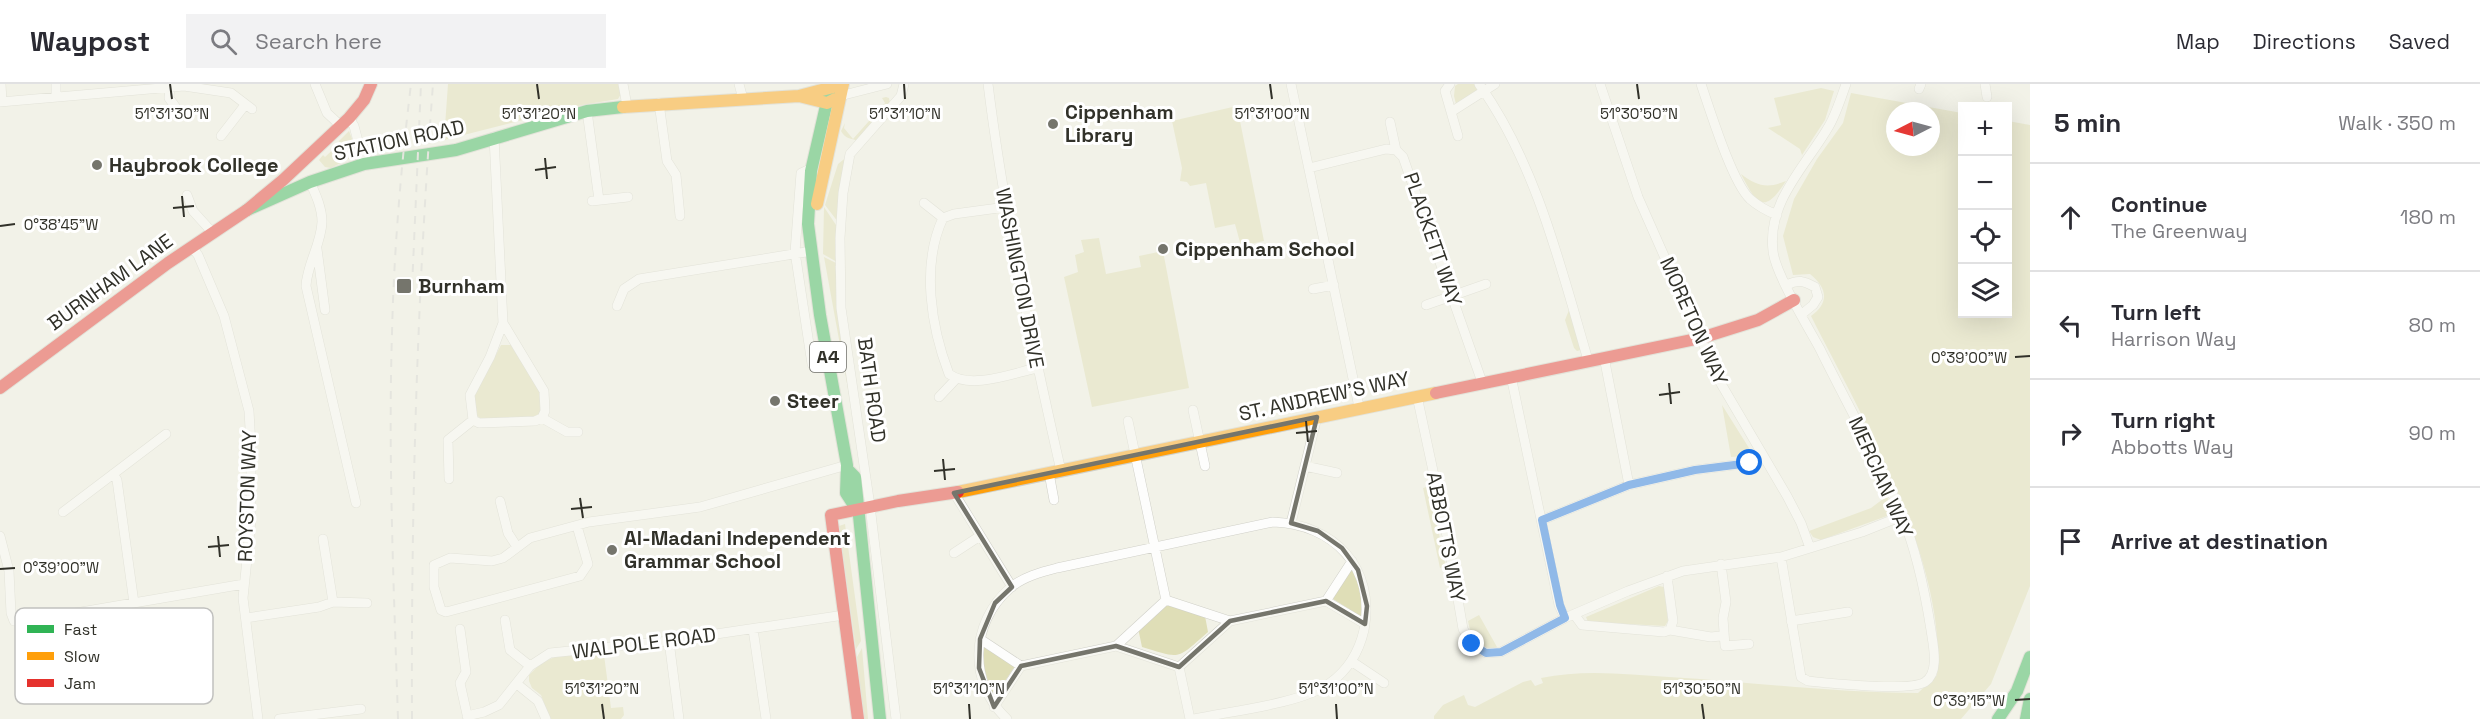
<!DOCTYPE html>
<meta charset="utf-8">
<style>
:root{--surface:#fff;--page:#f2f2f3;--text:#2b2b33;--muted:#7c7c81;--line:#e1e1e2}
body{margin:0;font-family:"Space Grotesk",sans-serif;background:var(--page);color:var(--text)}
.controls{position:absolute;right:18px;top:18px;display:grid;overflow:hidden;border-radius:0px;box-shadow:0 6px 24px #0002}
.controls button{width:54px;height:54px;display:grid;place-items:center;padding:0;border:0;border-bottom:2px solid var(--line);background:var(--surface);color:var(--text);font:30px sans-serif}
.compass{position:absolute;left:1886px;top:18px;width:54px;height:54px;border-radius:50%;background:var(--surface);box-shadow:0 6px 24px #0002;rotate:264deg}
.stop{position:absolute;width:18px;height:18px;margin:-14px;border:4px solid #1a73e8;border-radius:50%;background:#fff}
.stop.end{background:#1a73e8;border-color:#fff;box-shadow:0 2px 6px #0008}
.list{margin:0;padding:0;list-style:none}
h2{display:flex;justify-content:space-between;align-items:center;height:78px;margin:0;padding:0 24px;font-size:26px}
h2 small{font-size:20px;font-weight:400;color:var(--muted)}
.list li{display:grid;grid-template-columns:39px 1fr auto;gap:18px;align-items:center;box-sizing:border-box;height:108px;padding:0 24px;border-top:2px solid var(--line)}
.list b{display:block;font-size:22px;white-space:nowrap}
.list p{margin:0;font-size:20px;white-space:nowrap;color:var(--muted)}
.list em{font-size:20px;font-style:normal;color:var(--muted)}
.icon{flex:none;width:33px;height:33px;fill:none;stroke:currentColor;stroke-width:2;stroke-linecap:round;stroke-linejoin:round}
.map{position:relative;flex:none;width:2030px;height:635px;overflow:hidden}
header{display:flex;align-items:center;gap:36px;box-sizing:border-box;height:84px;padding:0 30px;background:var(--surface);border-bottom:2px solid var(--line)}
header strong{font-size:28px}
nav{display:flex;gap:33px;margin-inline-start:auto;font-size:21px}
.search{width:420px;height:54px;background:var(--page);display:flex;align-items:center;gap:15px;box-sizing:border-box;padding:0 21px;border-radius:0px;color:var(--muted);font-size:22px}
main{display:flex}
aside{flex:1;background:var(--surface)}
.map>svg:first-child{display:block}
</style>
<header>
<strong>Waypost</strong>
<div class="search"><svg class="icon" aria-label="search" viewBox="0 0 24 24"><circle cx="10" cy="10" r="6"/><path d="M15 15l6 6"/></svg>Search here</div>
<nav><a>Map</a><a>Directions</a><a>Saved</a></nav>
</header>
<main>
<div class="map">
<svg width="2030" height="635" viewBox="0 0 2030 635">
<rect width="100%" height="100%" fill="#f2f2e8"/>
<path fill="#dfdeb7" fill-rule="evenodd" d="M448 0H618L621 10 618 15 582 21 444 56Z
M1458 0H1474L1479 7 1456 20 1454 12 1455 2Z
M1821 4 1834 7 1825 36 1802 71 1800 65 1768 44 1781 41 1774 14Z
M1851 9 1962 29V230H2008V37L2030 41V502L1991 600 1961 635H1434V632L1443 621 1464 611 1468 621 1475 623 1523 598 1531 596 1535 602 1543 599 1541 594C1582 585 1627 590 1669 593 1752 598 1835 609 1918 609L1937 591C1947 477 1861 331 1811 232 1830 218 1827 204 1810 190L1793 191 1783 152 1794 115 1817 75 1843 39ZM1895 27H1931V63H1895Z
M886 13 889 14 890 20 858 57C851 54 845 55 841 47L845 39 844 44 853 55 885 19 882 14Z
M1237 22 1264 157 1241 162 1235 140 1215 144 1206 99 1190 102 1187 98 1180 97 1182 84 1172 37Z
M349 47 358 70 331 84 325 83 319 76 323 71 325 73 340 59 339 57Z
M848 72 838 138 825 121 838 80Z
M1741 90C1757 102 1767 105 1786 97 1764 131 1757 121 1741 90Z
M824 123 838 144 836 145 835 172 837 178 823 170Z
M1099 154 1106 190 1141 183 1139 172 1163 167 1189 304 1092 323 1064 193 1078 188 1075 171 1084 168 1081 156Z
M824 173 838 180 835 182 852 327Z
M1569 226 1580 261 1581 266 1577 267 1574 264 1565 236Z
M501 261H511L541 309 542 327 535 333 481 335 475 330 474 313Z
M1722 321 1749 364 1746 372 1731 373Z
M1429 402 1446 483 1440 484 1423 404Z
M1887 412 1891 423 1887 432 1821 456 1813 453 1809 447 1871 424Z
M845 440 861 557 856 565 839 442Z
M1353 484 1363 516 1362 533 1333 515 1349 485Z
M1659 502 1664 503 1668 537 1665 542 1588 538 1586 533Z
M1173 520 1205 532 1208 548C1176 576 1182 575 1142 563L1138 544 1162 523Z
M1479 531 1497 563 1496 566C1479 563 1471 554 1468 537Z
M986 561 1015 582 995 612 992 611 983 580 982 564Z
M862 564 868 635H863L857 573Z
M604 571 611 624 623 623 624 631 621 635H550L541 611 532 604 529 597V591L541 579 557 572Z"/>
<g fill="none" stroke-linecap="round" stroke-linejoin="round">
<g stroke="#d0d0c8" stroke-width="10">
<path id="street" d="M1 0 2 18
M56 0V13
M315 0 327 29 341 42
M623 0 627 22
M739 0 743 15
M988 0C1004 130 1032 259 1061 387
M1291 0 1359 323
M1450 0 1445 7 1458 52
M1479 0C1536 79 1561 184 1588 276
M1600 0 1638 113 1720 298 1787 412 1801 439 1810 464
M1701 0C1710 26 1732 98 1750 115 1758 122 1767 127 1777 131
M1985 0 1987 13
M170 3 169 14 182 32
M1919 5 1921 0
M840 12 887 0
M0 18 184 2 231 9 252 25
M659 19 667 77 676 91 680 132
M587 27 599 116
M1451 28 1495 0
M349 34 354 42 364 80
M1390 38 1396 66
M221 52 245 21
M494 53 503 239 490 273 470 311 473 336 479 339 535 337 542 334 545 327 544 307 503 239
M812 84 801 89 795 168 812 280 829 276
M1309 84 1386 65 1396 66 1403 73 1482 298
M310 98C316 111 322 124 322 138 321 161 307 180 306 202L356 419
M187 111 193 127 212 148
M592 117 628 113
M924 119 943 134
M1006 123 954 130 943 134C921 181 931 243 949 290 971 306 1013 289 1037 284
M191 162 198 171 224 232 249 327 251 362V436L243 514 258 635
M317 165 325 226
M1787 201C1798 195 1804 197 1815 203L1818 213 1813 221 1802 230
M1313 205 1334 201
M1426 221 1486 200
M617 222 624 205 639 195 812 167
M1604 273 1629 401
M1511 292 1559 521 1565 534
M1417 312 1448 457 1463 545 1472 560 1486 569 1501 568 1565 534 1628 507 1683 487 1781 473 1862 448 1902 432
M939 313 956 295
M1193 326 1205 382
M542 334 567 348H578
M1128 337 1166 516
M1305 382 1337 389
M1049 389 1054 416
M113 390 117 396 134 519
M449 395 448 356 473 336
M954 409 1012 503
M500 417 508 449 517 463
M63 428 166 350
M1542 436 1629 401 1695 386 1750 379 1762 372
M1291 439 1317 333
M577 442 588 480 580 492 446 528 441 526 434 503V481L450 474 492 477 503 474 530 454 589 438 700 423 847 381
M0 452 9 487 11 529 14 537 23 538 244 500
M323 455 333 518
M954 469 980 452
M1781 473 1801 593 1808 597C1829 599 1909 608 1925 598 1940 588 1933 561 1931 546 1925 508 1917 468 1902 432 1879 376 1847 320 1820 265 1808 243 1775 189 1773 167 1767 117 1806 82 1829 42 1836 30 1841 14 1846 0
M1721 480 1726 518 1723 534 1725 562 1749 560
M1166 516 1230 537 1179 583 1116 562Z
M1326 517 1352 477
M1326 517 1365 540
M1574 530 1582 541 1664 548 1670 546 1673 537 1667 492
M246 534 319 523 333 518 367 519
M505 536 510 566 530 582
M1230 537 1326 517
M1791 537 1848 528
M460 545 466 588 460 599 468 635
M753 545 766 635
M1670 546 1711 553 1720 552
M980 555 1021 582
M669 557 679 635
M1351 577 1384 599
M1021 582 1116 562
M1179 583 1190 635
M517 600 538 617 546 635
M994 623 1021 582
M467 632 484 628 499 621 530 582 550 569 669 557 844 531
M279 635 361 625
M896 635 870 422 841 224 840 154 843 109 850 70 901 12 904 0
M1007 635C968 599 970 539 1010 504 1023 493 1041 488 1057 484L1273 438C1334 440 1376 484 1364 546 1359 568 1348 586 1330 599 1301 620 1231 627 1194 635"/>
</g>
<g stroke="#d0d0c8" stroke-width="14">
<path id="fast" d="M831 0 811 87 808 140 820 231 847 381 846 409 857 426
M247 126 310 98 364 80 456 66 587 27 623 23
M847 385 855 393 880 635
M1998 635 2017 607 2030 573
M2026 635 2030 615"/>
</g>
<g stroke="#d0d0c8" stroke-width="14">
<path id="slow" d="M799 12 827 19 835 15
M623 23 799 12 837 2
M817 120 843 0
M958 408 1436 309"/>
</g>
<g stroke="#d0d0c8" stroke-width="14">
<path id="jam" d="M0 304 168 179 247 126 283 96 349 34 364 16 371 0
M1436 309 1701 254 1758 236 1794 216
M858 635 831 431 898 417 958 408"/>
</g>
<use href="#street" stroke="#fdfdfc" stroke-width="9"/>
<use href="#fast" stroke="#30b455" stroke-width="12"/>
<use href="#slow" stroke="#ff9f0a" stroke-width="12"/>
<use href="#jam" stroke="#e5322d" stroke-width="12"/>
<path stroke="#d6d6d4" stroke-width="2" stroke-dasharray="8 8" stroke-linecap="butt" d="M412 204 421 0
M398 635C394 507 388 377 392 249 394 165 401 83 411 0
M412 635C411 423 417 211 433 0"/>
</g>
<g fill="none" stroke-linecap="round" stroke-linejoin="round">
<path stroke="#1a73e8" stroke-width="8" d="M1472 560 1486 569 1501 568 1565 534 1560 521 1542 436 1629 401 1695 386 1750 379"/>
</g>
<path d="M0 0H2030V635H0ZM1317 333 1291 439 1318 447 1342 464 1358 486 1367 522 1365 540 1326 517 1230 537 1179 583 1116 562 1021 582 994 623 979 584 980 555 995 519 1012 503 954 409Z" fill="#f2f2e8" fill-opacity=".55" fill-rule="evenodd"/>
<path fill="none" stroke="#75756c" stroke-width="4.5" stroke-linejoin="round" d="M1317 333 1291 439 1318 447 1342 464 1358 486 1367 522 1365 540 1326 517 1230 537 1179 583 1116 562 1021 582 994 623 979 584 980 555 995 519 1012 503 954 409Z"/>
<path fill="none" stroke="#313129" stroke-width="2" d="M170 0 172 15M537 0 539 15M904 0 905 15M1270 0 1272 15M1637 0 1639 15M545 74 547 95M535 86 556 83M182 112 184 133M173 124 194 122M0 142 15 140M2015 273 2030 272M1669 299 1671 320M1659 311 1680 308M1306 337 1308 358M1296 349 1317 347M943 375 945 396M934 387 955 385M580 414 583 434M571 425 592 423M218 452 220 473M208 463 229 461M0 485 15 484M2015 616 2030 615M602 620 604 635M969 620 970 635M1336 620 1337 635M1702 620 1704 635"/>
<g fill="#75756c" stroke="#fff" stroke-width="2">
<circle cx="1053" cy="40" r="6"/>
<circle cx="97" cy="81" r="6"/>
<circle cx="1163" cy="165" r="6"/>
<rect x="396" y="194" width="16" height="16" rx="3"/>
<circle cx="775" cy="317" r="6"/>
<circle cx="612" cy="466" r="6"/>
</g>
<g text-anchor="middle" stroke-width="6" stroke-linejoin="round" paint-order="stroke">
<rect fill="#fff" stroke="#6f6f69" stroke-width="1.5" x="810" y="258" width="36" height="30" rx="4.5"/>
<g font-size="18" font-weight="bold" fill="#313129">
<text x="828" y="279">A4</text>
</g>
<g font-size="20" font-weight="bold" fill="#313129" stroke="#fff" text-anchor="start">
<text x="1065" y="35">Cippenham<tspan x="1065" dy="23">Library</tspan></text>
<text x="109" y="88">Haybrook College</text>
<text x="1175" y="172">Cippenham School</text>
<text x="418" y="209">Burnham</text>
<text x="787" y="324">Steer</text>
<text x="624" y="461">Al-Madani Independent<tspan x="624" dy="23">Grammar School</tspan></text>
</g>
<g font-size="20" fill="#313129" stroke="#fff">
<text transform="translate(399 56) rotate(-12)" y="7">STATION ROAD</text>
<text transform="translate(1433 155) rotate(71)" y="7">PLACKETT WAY</text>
<text transform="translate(1020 194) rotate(79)" y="7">WASHINGTON DRIVE</text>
<text transform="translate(110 198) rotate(-36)" y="7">BURNHAM LANE</text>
<text transform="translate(1694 237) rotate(66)" y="7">MORETON WAY</text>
<text transform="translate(872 306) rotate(82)" y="7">BATH ROAD</text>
<text transform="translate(1324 312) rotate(-12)" y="7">ST. ANDREW'S WAY</text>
<text transform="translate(1881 393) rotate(66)" y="7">MERCIAN WAY</text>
<text transform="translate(247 412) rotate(-88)" y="7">ROYSTON WAY</text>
<text transform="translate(1446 453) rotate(79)" y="7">ABBOTTS WAY</text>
<text transform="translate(644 559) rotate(-7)" y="7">WALPOLE ROAD</text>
</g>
</g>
<rect x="15" y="524" width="198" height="96" rx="9" fill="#fff" stroke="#c1c1bf" stroke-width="1.5"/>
<rect x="27" y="541" width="27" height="8" fill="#30b455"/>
<rect x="27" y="568" width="27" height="8" fill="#ff9f0a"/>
<rect x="27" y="595" width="27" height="8" fill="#e5322d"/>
<g font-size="16" fill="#313129">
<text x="64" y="551">Fast</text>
<text x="64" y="578">Slow</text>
<text x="64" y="605">Jam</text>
</g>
<g font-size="15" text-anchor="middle" fill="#313129" stroke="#fff" stroke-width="6" stroke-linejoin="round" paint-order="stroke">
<text x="172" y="35">51°31'30"N</text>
<text x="539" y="35">51°31'20"N</text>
<text x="905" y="35">51°31'10"N</text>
<text x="1272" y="35">51°31'00"N</text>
<text x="1639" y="35">51°30'50"N</text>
<text x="61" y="146">0°38'45"W</text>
<text x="1969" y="279">0°39'00"W</text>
<text x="61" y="489">0°39'00"W</text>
<text x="602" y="610">51°31'20"N</text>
<text x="969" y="610">51°31'10"N</text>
<text x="1336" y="610">51°31'00"N</text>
<text x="1702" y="610">51°30'50"N</text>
<text x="1969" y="622">0°39'15"W</text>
</g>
</svg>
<div class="controls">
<button>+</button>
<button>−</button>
<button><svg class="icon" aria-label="locate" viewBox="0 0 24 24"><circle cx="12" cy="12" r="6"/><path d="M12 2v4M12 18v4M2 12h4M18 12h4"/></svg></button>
<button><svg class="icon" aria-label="layers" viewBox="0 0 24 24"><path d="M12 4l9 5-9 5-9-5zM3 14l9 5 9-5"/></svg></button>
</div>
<svg class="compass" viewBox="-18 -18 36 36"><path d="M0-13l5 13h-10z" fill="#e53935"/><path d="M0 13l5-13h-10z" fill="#7c7c81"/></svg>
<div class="stop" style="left:1750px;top:379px"></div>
<div class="stop end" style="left:1472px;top:560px"></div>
</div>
<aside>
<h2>5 min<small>Walk · 350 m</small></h2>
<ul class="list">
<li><svg class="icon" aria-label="ahead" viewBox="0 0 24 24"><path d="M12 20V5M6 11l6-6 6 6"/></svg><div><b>Continue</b><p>The Greenway</p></div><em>180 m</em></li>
<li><svg class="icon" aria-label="left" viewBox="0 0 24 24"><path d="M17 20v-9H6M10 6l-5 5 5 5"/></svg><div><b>Turn left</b><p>Harrison Way</p></div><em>80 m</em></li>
<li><svg class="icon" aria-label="right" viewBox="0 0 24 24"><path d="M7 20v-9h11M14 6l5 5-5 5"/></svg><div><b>Turn right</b><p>Abbotts Way</p></div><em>90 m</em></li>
<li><svg class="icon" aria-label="arrive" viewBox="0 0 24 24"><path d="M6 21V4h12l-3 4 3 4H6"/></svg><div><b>Arrive at destination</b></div></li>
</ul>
</aside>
</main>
